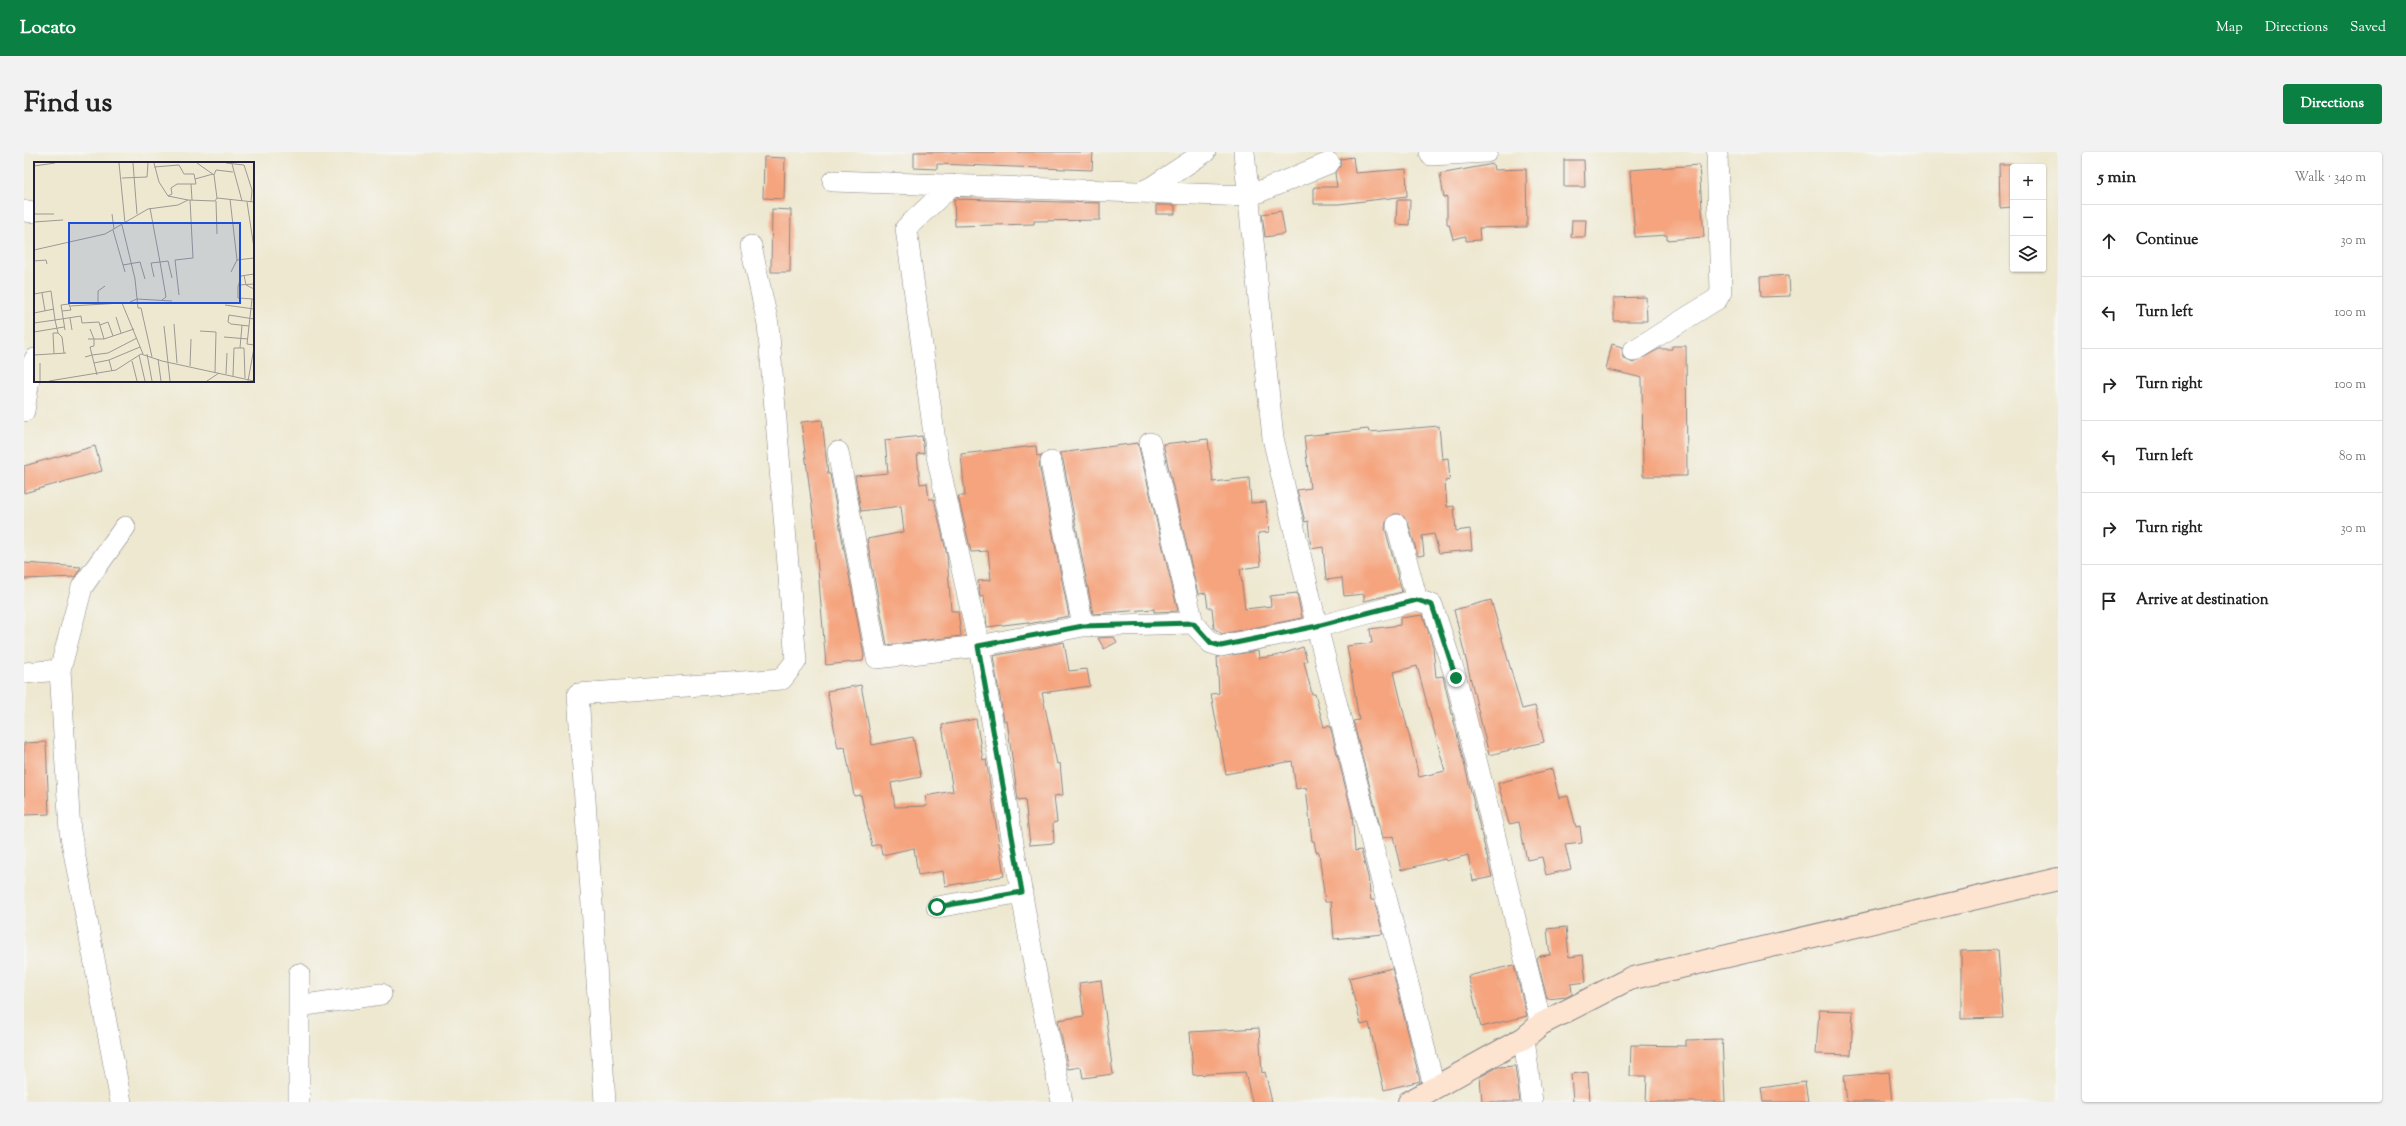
<!DOCTYPE html>
<meta charset="utf-8">
<style>
:root{--surface:#fff;--page:#f2f2f2;--text:#222;--muted:#767676;--line:#e0e0e0;--accent:#0b8043}
body{margin:0;font-family:"Sorts Mill Goudy",serif;background:var(--page);color:var(--text)}
.controls{position:absolute;right:12px;top:12px;display:grid;overflow:hidden;border-radius:4px;box-shadow:0 1px 3px #0004}
.controls button{width:36px;height:36px;display:grid;place-items:center;padding:0;border:0;border-bottom:1px solid var(--line);background:var(--surface);color:var(--text);font:20px sans-serif}
.stop{position:absolute;width:12px;height:12px;margin:-9px;border:3px solid #0b8043;border-radius:50%;background:#fff}
.stop.end{background:#0b8043;border-color:#fff;box-shadow:0 1px 4px #0008}
.list{margin:0;padding:0;list-style:none}
h2{display:flex;justify-content:space-between;align-items:center;height:52px;margin:0;padding:0 16px;font-size:17px}
h2 small{font-size:13px;font-weight:400;color:var(--muted)}
.list li{display:grid;grid-template-columns:26px 1fr auto;gap:12px;align-items:center;box-sizing:border-box;height:72px;padding:0 16px;border-top:1px solid var(--line)}
.list b{display:block;font-size:15px;white-space:nowrap}
.list em{font-size:13px;font-style:normal;color:var(--muted)}
.icon{flex:none;width:22px;height:22px;fill:none;stroke:currentColor;stroke-width:2;stroke-linecap:round;stroke-linejoin:round}
.map{position:relative;flex:none;width:2034px;height:950px;overflow:hidden;border-radius:4px}
header{display:flex;align-items:center;gap:24px;box-sizing:border-box;height:56px;padding:0 20px;background:var(--accent);color:#fff}
header strong{font-size:19px}
nav{display:flex;gap:22px;margin-inline-start:auto;font-size:14px}
.intro{display:flex;align-items:center;justify-content:space-between;box-sizing:border-box;height:96px;padding:0 24px}
h1{margin:0;font-size:28px}
.button{padding:10px 18px;border-radius:4px;background:var(--accent);color:#fff;font-size:14px;font-weight:700}
main{display:flex;gap:24px;padding:0 24px}
aside{flex:1;background:var(--surface);border-radius:4px;box-shadow:0 1px 3px #0004}
.map>svg:first-child{display:block}
</style>
<header>
<strong>Locato</strong>
<nav><a>Map</a><a>Directions</a><a>Saved</a></nav>
</header>
<div class="intro"><h1>Find us</h1><a class="button">Directions</a></div>
<main>
<div class="map">
<svg width="2034" height="950" viewBox="0 0 2034 950">
<rect width="100%" height="100%" fill="#f6f6f2"/>
<filter id="ink" filterUnits="userSpaceOnUse"><feTurbulence type="fractalNoise" baseFrequency=".025" numOctaves="2"/><feDisplacementMap in="SourceGraphic" scale="8" xChannelSelector="R" yChannelSelector="G"/><feConvolveMatrix kernelMatrix="1 2 1 2 8 2 1 2 1" color-interpolation-filters="sRGB"/></filter>
<filter id="wash" filterUnits="userSpaceOnUse"><feTurbulence type="fractalNoise" baseFrequency=".012" numOctaves="4" result="noise"/><feDisplacementMap in="SourceGraphic" scale="16" xChannelSelector="R" yChannelSelector="G"/><feGaussianBlur stdDeviation="0.9" result="paint"/><feColorMatrix in="noise" values="0 0 0 0 0 0 0 0 0 0 0 0 0 0 0 0 0 1.4 0 .05"/><feComposite in="paint" operator="in"/></filter>
<g filter="url(#wash)">
<rect width="100%" height="100%" fill="#eee8d0"/>
<g id="blocks">
<path fill="#f5a47e" fill-rule="evenodd" d="M890 0H1069L1068 18 913 12V17L890 16Z
M740 5 761 6 760 47 739 46Z
M1329 5 1331 21 1382 17 1383 44 1315 52H1290V35H1313L1311 21 1317 13 1316 7Z
M1540 8H1560L1561 35H1540Z
M1469 12 1470 18 1502 17 1503 75 1455 76 1456 88 1442 89V84L1429 87 1425 72H1423V45L1420 46 1416 22Z
M1975 12H1989V55L1976 56Z
M1675 13 1680 85 1643 88V83L1611 85 1606 18Z
M930 47 1076 51V68L1010 69V72L931 74Z
M1373 48H1386L1385 73 1372 72Z
M1132 53H1151V62H1132Z
M748 57 767 58 766 120H747Z
M1257 59 1261 82 1241 85 1238 62Z
M1548 68H1562L1561 85H1547Z
M1765 123 1766 144 1737 145 1736 125Z
M1622 145 1623 169H1590V146Z
M1588 192 1598 195 1599 206 1609 211 1635 197H1648V194H1662L1663 324H1619L1618 226 1582 217Z
M798 268 804 322H806L840 503 839 509 802 513 790 370 777 270Z
M1415 274 1418 307 1424 306 1426 328 1421 329 1423 355 1430 354 1432 379 1446 377 1448 398 1415 401 1410 382 1398 384 1400 403 1394 404 1384 370 1376 362H1370L1362 370 1361 376 1378 440 1340 449V442L1320 444 1318 426 1302 428 1299 395 1287 397 1284 369 1281 370 1273 338 1286 336 1280 284 1344 277 1345 280Z
M898 284 900 301 893 302 896 332 903 331 905 347H910L923 403 927 459H934L937 484 863 493 843 387 880 380 877 354 837 359 831 324 864 321 861 288Z
M1184 287 1189 330 1225 326 1227 351 1242 350 1245 380 1234 381 1237 414 1216 417 1221 457 1247 454 1246 444 1273 441 1278 466 1198 482 1190 476 1188 456H1184L1182 441 1174 442 1139 292Z
M1114 291 1154 459 1130 460V457L1069 462 1039 308 1035 301Z
M71 294 78 319 0 341V314Z
M1012 294 1013 304 1018 303 1015 312 1045 464 1004 472V470L963 475 960 444 956 445 954 429 967 428 964 399 947 400 934 344H941L937 302Z
M0 411 57 415 51 425 0 427Z
M1467 448 1498 557 1511 554 1520 590 1465 603 1430 458Z
M1399 463 1409 495 1412 525 1419 524 1420 529 1468 725 1449 729 1444 703 1422 709 1421 707 1377 718 1369 684 1359 686 1329 569 1335 568 1323 494 1348 491 1346 477 1376 473V466ZM1393 514 1421 619 1395 625 1370 520Z
M1090 485 1093 490 1080 497 1074 486Z
M1040 490 1045 519 1063 517 1066 534 1018 541 1033 612 1036 611 1039 643 1030 644 1033 670 1029 671 1030 691 1006 693 1001 647 994 648 983 569H980L969 504Z
M1279 495 1283 509 1280 510 1288 542H1291L1300 575 1306 574 1328 661 1331 699 1337 698 1344 725 1347 748H1350L1359 782 1310 787 1307 750H1301L1295 700H1292L1290 689H1288L1282 635 1272 637 1268 609 1202 622 1187 542 1195 541 1193 505 1234 499 1235 506 1252 504Z
M837 533 848 593 889 585 897 625 867 631 871 655 903 654 901 644 929 639 918 573 952 567 959 608 962 607 980 724 921 734 919 719 894 723 890 696 858 703 856 692 848 694 837 643 830 644 821 595 814 596 803 539Z
M22 590 25 662 0 663V591Z
M1528 617 1535 646 1544 644 1552 675 1556 674 1558 691 1541 693 1547 717 1522 723 1518 705 1503 708 1495 670 1485 672 1474 631Z
M1542 775 1545 805 1559 803 1562 830 1547 832 1548 842 1543 845 1523 847 1513 807 1516 804 1526 803 1523 777Z
M1974 798 1979 866 1937 867V799Z
M1490 813 1503 864 1457 875 1444 824Z
M1368 816 1396 929 1360 938 1345 871 1337 873 1325 826Z
M1077 828 1089 922 1059 926 1057 915 1044 917 1034 868 1060 864 1055 831Z
M1795 858 1829 859 1827 903 1792 902Z
M1235 876 1238 921 1241 920 1248 950H1228L1221 920 1169 923 1166 880Z
M1698 887 1701 950H1622L1623 924H1606L1607 893 1662 894V888Z
M1491 914 1496 950H1458L1456 925 1474 915Z
M1564 920 1566 950H1549L1547 922Z
M1865 920 1868 950H1823L1820 924Z
M1781 930 1784 950H1739L1737 936Z"/>
</g>
</g>
<g filter="url(#ink)">
<use href="#blocks" fill-opacity="0" stroke="#888586" stroke-width="1"/>
<g fill="none" stroke-linecap="round" stroke-linejoin="round">
<g stroke="#888586" stroke-width="22">
<path id="street" d="M1220 0 1249 286 1293 475 1410 934
M1406 0 1407 3 1463 0
M809 29 1225 44 1305 11
M1117 40 1128 35 1181 0
M0 59 11 60
M1609 199 1693 147 1697 140 1693 0
M0 259 7 215 11 207
M1126 291 1169 471 1187 491 1197 494 1293 475 1393 448 1408 453 1432 526 1517 872
M814 300 853 506 955 494 913 304 882 76 928 33
M1027 310 1059 474 955 494 1008 801 1038 950
M1373 373 1393 448
M1059 474 1169 471
M0 521 36 518
M913 755 998 740
M275 822V950
M275 854 357 842
M1500 886 1508 950
M97 950 46 679 36 518 58 435 101 375
M581 950 554 542 758 527 772 509 744 172 727 94"/>
</g>
<g stroke="#888586" stroke-width="24">
<path id="secondary" d="M1385 950 1500 886 1517 872 1605 827 2034 727"/>
</g>
<use href="#street" stroke="#fff" stroke-width="21"/>
<use href="#secondary" stroke="#fde4d1" stroke-width="22"/>
</g>
</g>
<g fill="none" stroke-linecap="round" stroke-linejoin="round" filter="url(#ink)">
<path stroke="#0b8043" stroke-width="5" d="M913 755 998 740 954 494 1059 474 1169 471 1187 491 1197 494 1293 474 1393 448 1408 453 1432 526"/>
</g>
<g transform="translate(10 10)">
<rect width="220" height="220" fill="#eee8d0"/>
<path fill="none" stroke="#9c9994" stroke-width="1" d="M85 1 91 61M99 1 103 52M120 1 125 20 134 34 154 38M163 1 180 13 183 36 220 40M192 1 210 3 218 28 217 40M198 2 208 39M0 4 21 1M120 5 145 3 150 12H160L162 22H143L137 26 138 32 134 34M180 13 182 8 199 10M88 16 113 15 114 1M161 17 179 12M157 22 158 38M196 37 203 98 197 110M182 39 183 72M213 40 220 86M116 46 126 100 117 101 120 115M0 52H20M78 52 80 67M0 60 29 58M88 63 101 117 104 146H107L118 195M79 68 91 110M0 88 71 72 114 47 144 43 154 38 181 39 183 36M203 98 220 96M0 99 12 98 13 102M89 103 106 100 111 117M220 112 207 114 204 125V136L220 137M210 113 212 123 220 127M205 123 220 122M8 131 11 149M0 132 17 129 21 158 0 161M145 133 141 98 159 96 156 38M218 137 213 182 220 183M128 138 132 135 126 100 134 99 138 116M96 140 103 137 138 139M64 142V129L71 124M191 143 220 147M36 144 88 141 109 192M28 149 37 148 35 142 27 143 28 149 31 168M0 151 20 147M82 155 87 171M36 156 38 168M140 162 143 201M66 163 74 160 79 174M208 163 206 186H210L211 216M130 164 136 219M215 164 197 162 194 160 195 153 220 157M56 167 60 177V184L56 185 58 193 74 191 103 176M166 169 182 170 181 210M0 170 30 165M24 171 28 175 30 191M190 175 214 177M54 177H70M20 192 19 171H24L21 158 47 154 48 161 65 160 70 177 100 167M113 192 118 219M0 193 32 191M105 193 111 219M51 195 58 193 63 213M124 197 127 219M98 199 103 219M6 201V219M60 201 75 198M156 204 157 177M78 209 75 198 106 185M192 212 193 191M199 214 200 186H206M15 219 82 208 107 192 128 199 220 219M173 219 185 211M214 219 220 186"/>
<path fill="#1d4ed8" fill-opacity="0.15" stroke="#1d4ed8" stroke-width="2" d="M35 61H206V141H35Z"/>
<rect width="220" height="220" fill="none" stroke="#22223b" stroke-width="2"/>
</g>
</svg>
<div class="controls">
<button>+</button>
<button>−</button>
<button><svg class="icon" aria-label="layers" viewBox="0 0 24 24"><path d="M12 4l9 5-9 5-9-5zM3 14l9 5 9-5"/></svg></button>
</div>
<div class="stop" style="left:913px;top:755px"></div>
<div class="stop end" style="left:1432px;top:526px"></div>
</div>
<aside>
<h2>5 min<small>Walk · 340 m</small></h2>
<ul class="list">
<li><svg class="icon" aria-label="ahead" viewBox="0 0 24 24"><path d="M12 20V5M6 11l6-6 6 6"/></svg><div><b>Continue</b></div><em>30 m</em></li>
<li><svg class="icon" aria-label="left" viewBox="0 0 24 24"><path d="M17 20v-9H6M10 6l-5 5 5 5"/></svg><div><b>Turn left</b></div><em>100 m</em></li>
<li><svg class="icon" aria-label="right" viewBox="0 0 24 24"><path d="M7 20v-9h11M14 6l5 5-5 5"/></svg><div><b>Turn right</b></div><em>100 m</em></li>
<li><svg class="icon" aria-label="left" viewBox="0 0 24 24"><path d="M17 20v-9H6M10 6l-5 5 5 5"/></svg><div><b>Turn left</b></div><em>80 m</em></li>
<li><svg class="icon" aria-label="right" viewBox="0 0 24 24"><path d="M7 20v-9h11M14 6l5 5-5 5"/></svg><div><b>Turn right</b></div><em>30 m</em></li>
<li><svg class="icon" aria-label="arrive" viewBox="0 0 24 24"><path d="M6 21V4h12l-3 4 3 4H6"/></svg><div><b>Arrive at destination</b></div></li>
</ul>
</aside>
</main>
